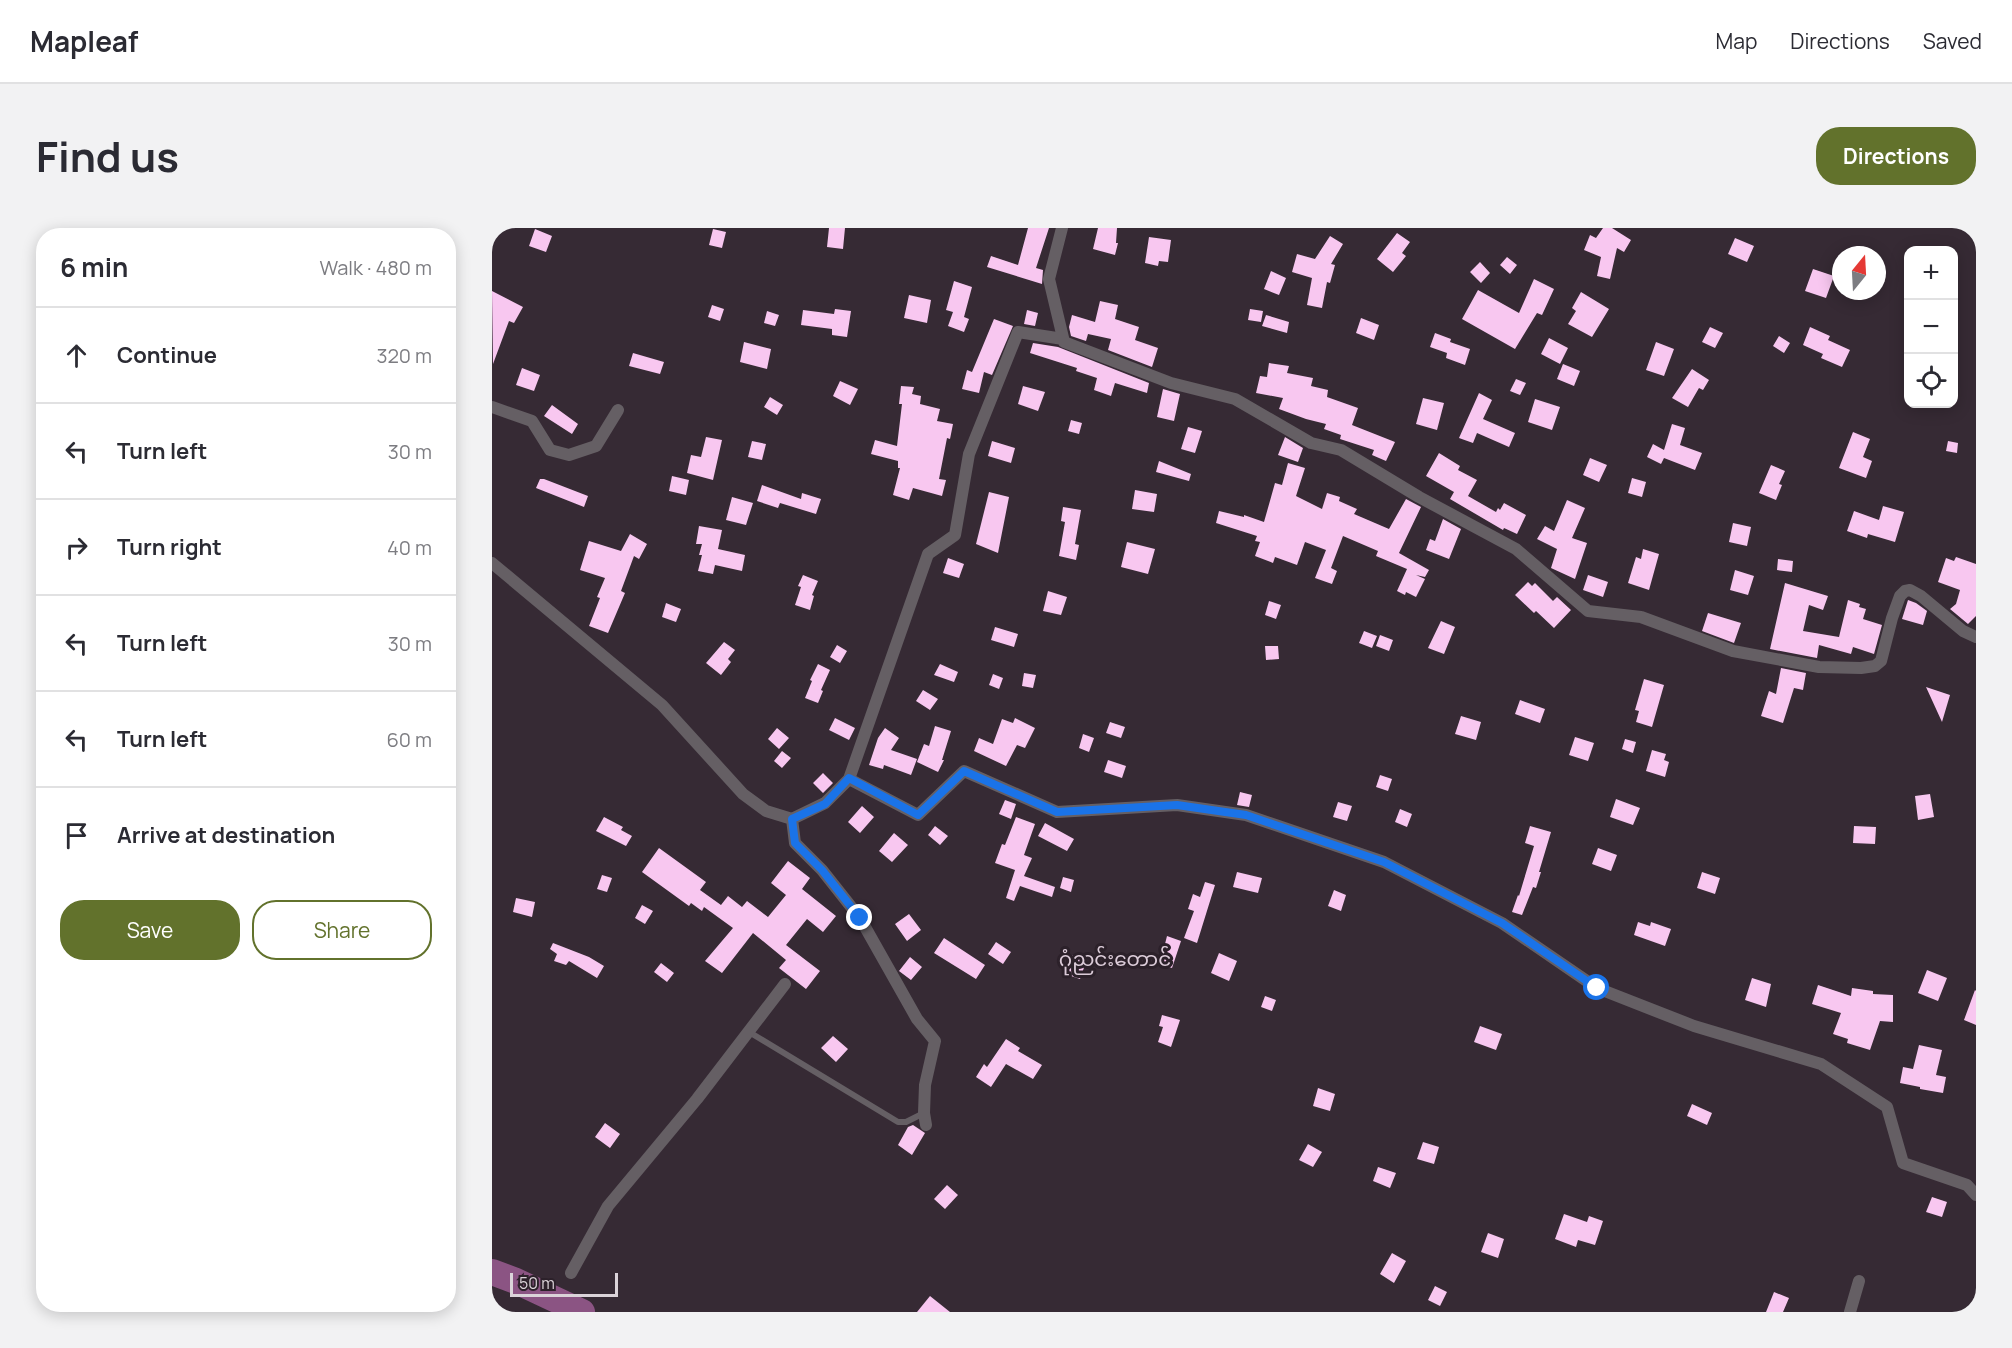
<!DOCTYPE html>
<meta charset="utf-8">
<style>
:root{--surface:#fff;--page:#f2f2f3;--text:#2b2b33;--muted:#7c7c81;--line:#e1e1e2;--accent:#62722c}
body{margin:0;font-family:Manrope,"Noto Sans Myanmar",sans-serif;background:var(--page);color:var(--text)}
.controls{position:absolute;right:18px;top:18px;display:grid;overflow:hidden;border-radius:12px;box-shadow:0 3px 15px #0003}
.controls button{width:54px;height:54px;display:grid;place-items:center;padding:0;border:0;border-bottom:2px solid var(--line);background:var(--surface);color:var(--text);font:30px sans-serif}
.compass{position:absolute;left:1340px;top:18px;width:54px;height:54px;border-radius:50%;background:var(--surface);box-shadow:0 3px 15px #0003;rotate:18deg}
.scale{position:absolute;left:18px;bottom:15px;width:108px;box-sizing:border-box;padding-left:6px;border:3px solid #dbd3d9;border-top:0;font-size:16px;line-height:21px;white-space:nowrap;color:#dbd3d9;-webkit-text-stroke:4px #2c212a;paint-order:stroke}
.stop{position:absolute;width:18px;height:18px;margin:-14px;border:4px solid #1a73e8;border-radius:50%;background:#fff}
.stop.end{background:#1a73e8;border-color:#fff;box-shadow:0 2px 6px #0008}
.list{margin:0;padding:0;list-style:none}
h2{display:flex;justify-content:space-between;align-items:center;height:78px;margin:0;padding:0 24px;font-size:26px}
h2 small{font-size:20px;font-weight:400;color:var(--muted)}
.list li{display:grid;grid-template-columns:39px 1fr auto;gap:18px;align-items:center;box-sizing:border-box;height:96px;padding:0 24px;border-top:2px solid var(--line)}
.list b{display:block;font-size:22px;white-space:nowrap}
.list em{font-size:20px;font-style:normal;color:var(--muted)}
.actions{display:flex;gap:12px;padding:18px 24px}
.actions a{flex:1;padding:14px 0;border:2px solid var(--accent);border-radius:24px;text-align:center;font-size:21px;color:var(--accent)}
.actions .main{background:var(--accent);color:#fff}
.icon{flex:none;width:33px;height:33px;fill:none;stroke:currentColor;stroke-width:2;stroke-linecap:round;stroke-linejoin:round}
.map{position:relative;flex:none;width:1484px;height:1084px;overflow:hidden;border-radius:24px}
header{display:flex;align-items:center;gap:36px;box-sizing:border-box;height:84px;padding:0 30px;background:var(--surface);border-bottom:2px solid var(--line)}
header strong{font-size:28px}
nav{display:flex;gap:33px;margin-inline-start:auto;font-size:21px}
.intro{display:flex;align-items:center;justify-content:space-between;box-sizing:border-box;height:144px;padding:0 36px}
h1{margin:0;font-size:42px}
.button{padding:15px 27px;border-radius:24px;background:var(--accent);color:#fff;font-size:21px;font-weight:700}
main{display:flex;gap:36px;padding:0 36px}
aside{flex:1;background:var(--surface);border-radius:24px;box-shadow:0 3px 15px #0003}
.map>svg:first-child{display:block}
</style>
<header>
<strong>Mapleaf</strong>
<nav><a>Map</a><a>Directions</a><a>Saved</a></nav>
</header>
<div class="intro"><h1>Find us</h1><a class="button">Directions</a></div>
<main>
<aside>
<h2>6 min<small>Walk · 480 m</small></h2>
<ul class="list">
<li><svg class="icon" aria-label="ahead" viewBox="0 0 24 24"><path d="M12 20V5M6 11l6-6 6 6"/></svg><div><b>Continue</b></div><em>320 m</em></li>
<li><svg class="icon" aria-label="left" viewBox="0 0 24 24"><path d="M17 20v-9H6M10 6l-5 5 5 5"/></svg><div><b>Turn left</b></div><em>30 m</em></li>
<li><svg class="icon" aria-label="right" viewBox="0 0 24 24"><path d="M7 20v-9h11M14 6l5 5-5 5"/></svg><div><b>Turn right</b></div><em>40 m</em></li>
<li><svg class="icon" aria-label="left" viewBox="0 0 24 24"><path d="M17 20v-9H6M10 6l-5 5 5 5"/></svg><div><b>Turn left</b></div><em>30 m</em></li>
<li><svg class="icon" aria-label="left" viewBox="0 0 24 24"><path d="M17 20v-9H6M10 6l-5 5 5 5"/></svg><div><b>Turn left</b></div><em>60 m</em></li>
<li><svg class="icon" aria-label="arrive" viewBox="0 0 24 24"><path d="M6 21V4h12l-3 4 3 4H6"/></svg><div><b>Arrive at destination</b></div></li>
</ul>
<div class="actions"><a class="main">Save</a><a>Share</a></div>
</aside>
<div class="map">
<svg width="1484" height="1084" viewBox="0 0 1484 1084">
<rect width="100%" height="100%" fill="#362a34"/>
<g fill="none" stroke-linecap="round" stroke-linejoin="round">
<path stroke="#8b5483" stroke-width="26" d="M0 1044 24 1053 90 1084"/>
</g>
<path fill="#f8c7f0" d="M337 0H353L351 21 335 19Z
M536 0H557L544 40 551 42 550 56 495 39 499 28 526 37Z
M606 0H625L624 15H626L623 27 601 21Z
M1111 0H1120L1139 12 1132 24 1125 20 1118 51 1105 48 1109 29 1092 22 1098 7 1104 10Z
M43 1 60 8 54 24 37 18Z
M221 1 234 4 230 20 217 17Z
M905 5 918 14 910 25 914 28 901 44 885 31Z
M838 8 851 16 839 36 843 37 838 55 835 54 830 80 815 77 820 50 800 44 805 26 823 31Z
M657 9 679 12 676 34 667 33 666 38 653 35Z
M1243 10 1262 18 1255 34 1236 26Z
M1015 29 1025 37 1018 46 1008 37Z
M988 34 998 45 989 55 978 44Z
M1321 41 1342 48 1334 70 1313 63Z
M779 43 794 50 787 67 772 61Z
M1042 51 1062 61 1050 87 1045 85 1023 121 970 91 986 62 1027 85Z
M462 53 480 59 472 89 477 91 472 104 456 98 461 84 454 82Z
M0 63 31 79 22 95 17 93 1 136Z
M1089 64 1117 81 1100 109 1076 96 1084 83 1080 80Z
M417 67 439 72 435 95 412 90Z
M608 73 626 77 623 91 647 99 643 112 666 120 660 139 616 122 619 111 596 106 594 113 579 108 577 99 580 87 603 94Z
M220 77 232 81 228 93 216 89Z
M343 81 359 83 355 109 340 107V101L309 97 311 82 342 86Z
M758 81 771 83 769 94 756 92Z
M535 82 546 85 543 98 532 96Z
M275 83 287 87 283 98 272 95Z
M774 87 797 94 795 105 770 98Z
M869 90 887 97 882 112 864 105Z
M502 91 521 98 500 147 492 144 487 165 470 161 475 142 480 144Z
M1218 99 1231 105 1223 120 1210 114Z
M1318 99 1338 108 1336 112 1358 122 1350 139 1329 130 1331 126 1311 117Z
M943 105 959 111 958 114 978 121 973 137 954 130 955 125 938 119Z
M1287 108 1298 115 1292 125 1281 118Z
M1057 110 1076 120 1068 136 1049 126Z
M252 114 279 121 275 141 248 134Z
M1164 114 1182 121 1172 148 1154 142Z
M541 115 566 119 657 155 655 165 623 155 619 168 602 162 605 150 584 143 585 140 538 125Z
M141 125 172 134 168 146 137 138Z
M777 135 797 138 795 145 821 150 819 158 836 162 835 169 866 180 860 197 903 214 894 233 880 227 882 222 848 211 849 207 832 201 834 196 814 191 787 181 791 170 764 165 768 148 775 149Z
M1071 136 1088 143 1082 158 1065 151Z
M30 140 48 147 42 163 24 157Z
M1200 141 1217 152 1211 162 1207 160 1196 179 1180 170Z
M1024 151 1034 155 1028 167 1018 163Z
M348 153 366 161 358 177 341 168Z
M409 158 422 159 420 166 429 168 428 176 448 181 445 193 461 196 458 211 455 210 447 251 454 252 450 268 421 260 417 272 401 267 408 240H406V233L379 226 383 212 405 218 410 176H407Z
M531 158 553 164 546 183 526 176Z
M671 161 688 166 682 193 665 189Z
M987 165 1000 172 991 191 1023 205 1017 219 985 205 981 215 967 210Z
M278 169 291 177 285 187 272 179Z
M931 170 952 175 945 202 924 196Z
M1043 171 1068 179 1060 202 1036 194Z
M60 177 86 196 80 206 52 188Z
M579 192 590 195 587 206 576 203Z
M1180 196 1193 200 1188 217 1210 225 1203 242 1172 230 1169 236 1155 229 1161 216 1172 222Z
M696 199 710 203 703 225 689 221Z
M1361 204 1378 211 1371 229 1380 233 1374 250 1347 240Z
M214 209 230 212 221 252 195 245 199 227 209 229Z
M793 209 811 220 806 234 786 227Z
M260 213 274 216 270 232 256 229Z
M500 213 523 220 519 235 496 228Z
M1456 213 1466 215 1465 225 1454 223Z
M947 225 968 238 966 242 985 252 976 268 1004 284 1006 280 1008 282 1012 275 1034 287 1025 306 1012 300 1011 302 958 271 962 264 934 248Z
M1098 230 1115 237 1107 254 1091 247Z
M667 233 699 246 697 253 664 244Z
M796 235 813 240 804 268 830 281 835 265 848 269 847 273 865 281 862 286 897 301 914 271 929 279 907 325 937 342 933 349 924 347 933 351 924 369 914 364 913 367 905 363 915 341 884 328 886 323 851 308 839 340 845 343 840 356 823 350 834 322 813 314 805 337 783 329 781 335 763 328 768 314 763 313 765 308 724 295 727 283 752 289V287L772 294 783 255 790 257Z
M1279 237 1293 243 1287 256 1290 257 1284 272 1267 265Z
M180 248 197 252 194 267 177 263Z
M1140 250 1154 254 1150 269 1136 265Z
M48 251H52L96 268 92 279 44 260Z
M270 257 309 271 310 265 329 271 324 286 288 275 286 280 265 273Z
M643 262 665 266 662 284 640 281Z
M497 264 517 269 506 325 484 316Z
M240 269 261 275 254 297 234 292Z
M1075 272 1093 280 1080 310 1095 315 1083 351 1059 340 1065 321 1045 311 1053 298 1062 303Z
M1391 278 1412 284 1403 314 1376 306 1375 310 1355 303 1362 283 1387 292Z
M571 279 589 282 583 316 587 317 584 332 567 328 573 294 569 293Z
M951 291 969 301 957 331 934 322 938 311 943 313Z
M1241 295 1259 299 1255 318 1237 314Z
M207 298 230 302 226 321 253 327 250 343 223 337 221 346 206 343 210 327H207L210 316H204Z
M138 306 155 316 147 331 142 328 129 363 133 365 116 405 97 398 108 370 105 369 113 350 88 342 97 313 129 323Z
M635 314 663 321 656 346 629 339Z
M1151 321 1167 326 1157 362 1136 355 1144 329 1149 331Z
M1464 329 1484 336V388L1476 396 1458 381 1464 376 1468 362 1446 354 1454 330 1462 333Z
M456 330 472 336 467 350 451 345Z
M1286 331 1301 333 1300 344 1285 342Z
M1243 342 1262 348 1256 367 1238 362Z
M311 347 326 353 320 367 322 368 318 382 303 377 309 359 306 358Z
M1096 347 1116 354 1111 369 1091 362Z
M1036 354 1040 358 1043 355 1061 373 1065 369 1079 382 1062 400 1044 383 1042 385 1023 367Z
M1293 355 1336 368 1331 382 1317 377 1311 403 1347 409 1356 372 1368 376 1367 379 1374 381 1371 391 1390 397 1382 426 1361 419 1359 426 1327 417 1325 430 1278 421Z
M556 363 575 369 569 387 551 383Z
M1416 372 1424 375 1435 383 1431 397 1410 391Z
M777 373 789 377 784 391 773 387Z
M174 375 189 381 184 394 170 389Z
M1216 385 1249 395 1242 415 1210 403Z
M949 393 963 399 952 426 936 420Z
M503 399 526 406 522 419 499 412Z
M872 403 885 408 880 420 867 415Z
M888 407 901 412 897 423 884 418Z
M232 414 243 422 236 431 239 434 229 447 214 435Z
M345 417 355 423 348 435 338 429Z
M773 418H786L787 431 774 432Z
M326 436 338 442 329 462 331 463 326 475 313 470 320 453 318 452Z
M448 436 466 444 462 454 442 447Z
M1289 440 1314 445 1311 462 1302 460 1291 495 1269 488 1277 463 1284 466Z
M532 445 544 447 541 460 530 458Z
M501 446 511 450 507 461 497 457Z
M1152 451 1172 457 1160 499 1144 494 1147 483 1143 482Z
M1434 459 1458 467 1450 494Z
M431 462 446 471 438 482 424 473Z
M1028 472 1053 481 1048 495 1023 486Z
M969 488 989 494 984 512 963 506Z
M343 490 363 500 357 512 337 502Z
M523 490 543 500 533 520 525 517 514 538 482 523 487 510 501 516 510 491 521 495Z
M618 494 633 499 629 510 614 505Z
M443 498 459 503 450 532H452L446 544 425 534 432 516 437 518Z
M285 500 297 510 287 521 276 511Z
M393 500 407 510 399 522 425 531 419 547 392 537 391 541 377 537 386 510Z
M591 506 602 510 597 524 587 520Z
M1083 509 1102 515 1096 533 1077 527Z
M1133 511 1144 514 1141 525 1130 521Z
M1160 522 1174 526 1172 532 1177 534 1173 549 1154 543Z
M290 523 299 530 290 540 282 533Z
M616 532 634 538 630 550 612 544Z
M331 545 341 555 331 565 321 555Z
M888 547 900 551 896 563 884 559Z
M748 564 760 567 757 579 745 577Z
M1438 566 1442 589 1426 592 1423 568Z
M1124 571 1148 580 1141 597 1118 589Z
M513 572 524 576 519 591 507 586Z
M846 574 860 578 855 593 841 589Z
M370 578 382 589 368 605 356 594Z
M908 581 920 586 915 599 903 594Z
M112 589 131 599 129 602 140 608 134 618 104 603Z
M524 589 543 596 532 627 540 630 532 648 563 659 560 669 528 658 522 673 514 670 523 642 503 635 510 616 513 617Z
M553 595 582 611 575 623 546 608Z
M443 598 456 608 448 617 436 607Z
M1038 598 1059 604 1047 644H1049L1044 660 1041 659 1030 687 1020 684 1026 667 1027 668 1042 618 1033 615Z
M1362 598 1384 599 1383 616 1361 615Z
M402 605 416 617 400 634 387 623Z
M167 620 214 654 208 662 229 677 236 668 250 679 255 673 276 689 294 667 279 655 296 633 318 650 310 661 344 688 331 704 315 691 294 717 328 743 314 761 287 740 294 732 261 705 230 745 213 733 241 700 212 679 210 683 199 675 197 678 150 644Z
M1106 620 1125 627 1119 643 1100 636Z
M745 644 770 650 766 665 741 659Z
M1210 644 1228 650 1223 666 1205 660Z
M110 647 120 650 115 664 105 661Z
M571 649 582 652 579 664 568 660Z
M713 654 723 657 705 715 692 710 702 683 696 681 701 666 708 669Z
M842 662 854 667 849 683 836 678Z
M24 670 43 674 40 689 21 684Z
M150 677 161 683 153 696 143 690Z
M417 686 429 702 415 713 403 696Z
M1146 694 1158 698 1159 694 1179 701 1173 718 1142 707Z
M675 708 689 713 680 740 668 736Z
M452 710 493 737 484 751 442 725Z
M504 714 519 724 511 736 496 726Z
M61 715 97 729 112 738 105 750 77 733 74 737 62 733 65 726 58 721Z
M727 725 745 733 737 753 719 745Z
M580 727 595 731 588 751 573 746Z
M418 729 430 739 419 752 407 743Z
M169 735 182 745 175 754 162 744Z
M1435 742 1455 750 1446 773 1426 765Z
M1260 750 1279 756 1274 779 1253 772Z
M1326 757 1359 768 1360 760 1381 763V766L1401 767V794L1388 793 1378 822 1355 815 1356 811 1341 806 1349 785 1320 776Z
M1483 762 1484 763V797L1472 792Z
M773 768 784 772 780 783 769 779Z
M670 787 688 792 679 819 666 814 671 799 667 798Z
M988 798 1010 806 1004 822 982 814Z
M341 808 356 821 344 834 329 820Z
M514 811 528 820 526 823 550 837 541 851 514 836 499 859 484 849 492 836 495 839Z
M1427 817 1450 822 1444 847 1454 849 1451 865 1428 861V859L1408 855 1411 839 1421 841Z
M826 860 843 866 838 883 821 878Z
M1200 876 1220 885 1215 897 1195 888Z
M113 895 128 906 118 920 103 909Z
M421 897 433 905 420 927 406 917 416 899Z
M931 914 947 919 942 936 925 931Z
M816 916 830 924 821 939 807 932Z
M886 939 904 945 898 960 881 953Z
M455 957 466 967 453 981 442 971Z
M1440 969 1455 974 1450 989 1434 984Z
M1072 986 1095 994 1097 988 1111 993 1103 1017 1086 1012 1084 1019 1063 1011Z
M996 1005 1012 1011 1006 1030 989 1024Z
M900 1025 914 1033 902 1055 888 1046Z
M943 1058 955 1064 948 1078 936 1072Z
M1282 1064 1297 1070 1291 1084H1274Z
M438 1068 458 1084H425Z"/>
<g fill="none" stroke-linecap="round" stroke-linejoin="round">
<path stroke="#655f64" stroke-width="6" d="M257 804 406 894H414L432 885"/>
<path stroke="#655f64" stroke-width="12" d="M570 0 557 51 572 114 679 155 743 171 819 215 849 222 927 269 1024 321 1096 383 1149 389 1241 423 1327 439 1369 440 1383 438 1389 433 1400 390 1408 368 1413 363 1418 362 1429 368 1471 403 1484 409
M0 179 40 193 58 222 77 227 104 218 126 182
M0 335 170 477 251 566 274 583 300 591 333 575 357 551 426 587 472 543 565 584 685 577 754 587 892 634 1010 695 1105 760 1202 798 1329 836 1395 879 1411 935 1475 957 1484 967
M357 551 436 326 463 307 477 226 526 104 571 111
M300 591 303 615 330 642 368 690 425 791 443 813 433 857 432 885 434 897
M79 1045 116 978 205 871 293 756
M1358 1084 1367 1053"/>
</g>
<g fill="none" stroke-linecap="round" stroke-linejoin="round">
<path stroke="#1a73e8" stroke-width="8" d="M368 690 330 642 303 615 300 591 333 576 357 550 426 587 472 543 565 584 685 577 754 587 892 634 1010 695 1105 760"/>
</g>
<g text-anchor="middle" stroke-width="6" stroke-linejoin="round" paint-order="stroke">
<g font-size="20" fill="#dcccd9" stroke="#2c212a">
<text x="623" y="738">ဂုံညင်းတောင်</text>
</g>
</g>
</svg>
<div class="controls">
<button>+</button>
<button>−</button>
<button><svg class="icon" aria-label="locate" viewBox="0 0 24 24"><circle cx="12" cy="12" r="6"/><path d="M12 2v4M12 18v4M2 12h4M18 12h4"/></svg></button>
</div>
<svg class="compass" viewBox="-18 -18 36 36"><path d="M0-13l5 13h-10z" fill="#e53935"/><path d="M0 13l5-13h-10z" fill="#7c7c81"/></svg>
<div class="scale">50 m</div>
<div class="stop" style="left:1105px;top:760px"></div>
<div class="stop end" style="left:368px;top:690px"></div>
</div>
</main>
